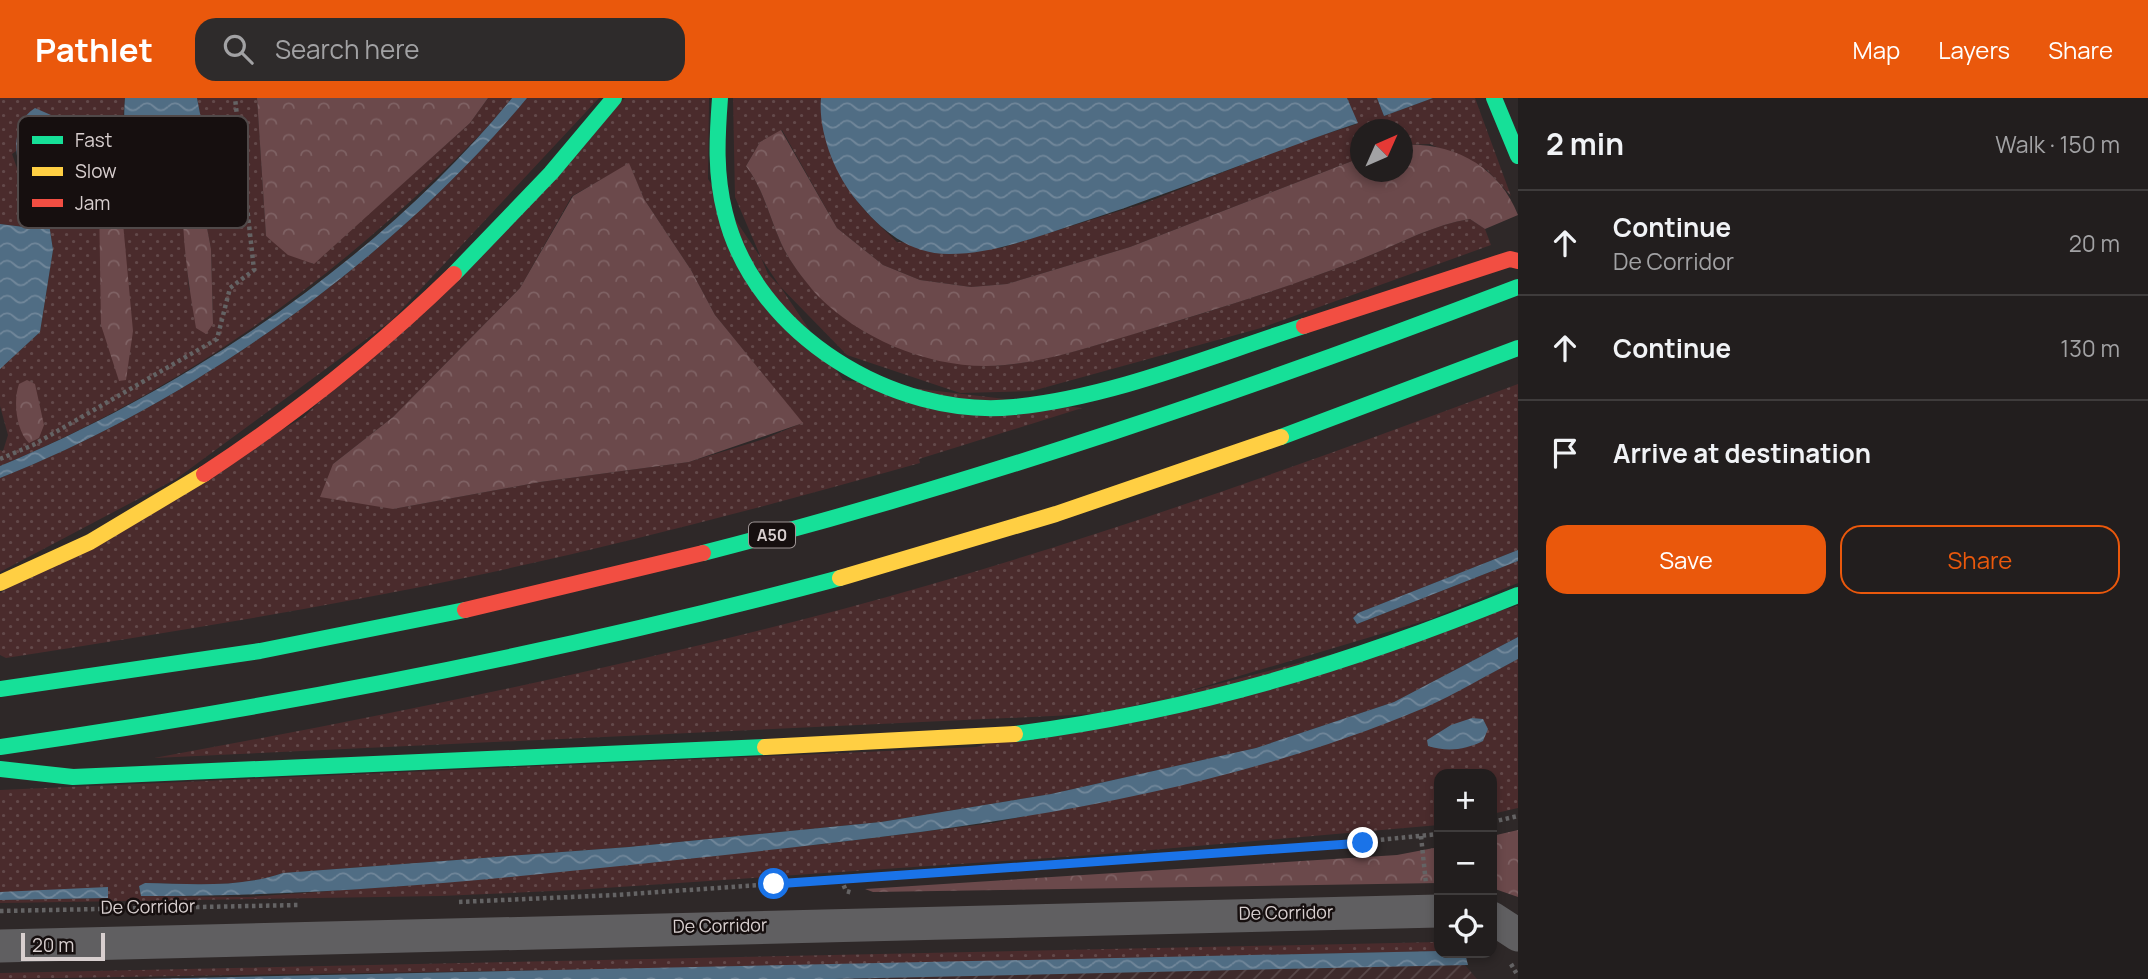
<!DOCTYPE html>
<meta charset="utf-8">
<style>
:root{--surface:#221e1e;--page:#2e2b2b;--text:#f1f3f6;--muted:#a2a2a4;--line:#3f3c3c;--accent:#ea580c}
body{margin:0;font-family:Manrope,sans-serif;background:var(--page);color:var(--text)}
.controls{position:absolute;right:21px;bottom:21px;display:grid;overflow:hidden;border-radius:14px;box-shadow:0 4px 10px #0003}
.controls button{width:63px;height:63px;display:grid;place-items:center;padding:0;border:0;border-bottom:2px solid var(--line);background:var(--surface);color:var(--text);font:35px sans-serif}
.compass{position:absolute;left:1350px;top:21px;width:63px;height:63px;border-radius:50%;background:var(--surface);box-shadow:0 4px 10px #0003;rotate:45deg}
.scale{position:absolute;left:21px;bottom:18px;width:84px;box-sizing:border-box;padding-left:7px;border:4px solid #d8cfcf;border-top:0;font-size:19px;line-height:24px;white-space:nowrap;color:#d8cfcf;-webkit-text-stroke:5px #160f0f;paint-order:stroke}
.stop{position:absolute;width:21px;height:21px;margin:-16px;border:5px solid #1a73e8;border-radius:50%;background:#fff}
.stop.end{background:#1a73e8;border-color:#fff;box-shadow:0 2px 7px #0008}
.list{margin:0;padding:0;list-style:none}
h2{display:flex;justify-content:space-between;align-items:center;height:91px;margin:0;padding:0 28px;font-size:30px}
h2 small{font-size:23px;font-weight:400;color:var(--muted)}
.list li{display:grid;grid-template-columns:46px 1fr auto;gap:21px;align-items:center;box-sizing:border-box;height:105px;padding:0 28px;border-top:2px solid var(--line)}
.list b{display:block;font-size:26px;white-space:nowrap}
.list p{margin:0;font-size:23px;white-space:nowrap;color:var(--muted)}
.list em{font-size:23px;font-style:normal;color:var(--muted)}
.actions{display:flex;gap:14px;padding:21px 28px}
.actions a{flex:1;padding:16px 0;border:2px solid var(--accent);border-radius:21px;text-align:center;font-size:24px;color:var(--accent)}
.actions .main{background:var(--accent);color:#fff}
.icon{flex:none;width:38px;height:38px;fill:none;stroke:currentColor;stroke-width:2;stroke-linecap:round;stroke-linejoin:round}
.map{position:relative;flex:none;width:1518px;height:881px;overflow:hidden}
header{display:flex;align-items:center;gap:42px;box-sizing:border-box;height:98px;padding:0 35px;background:var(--accent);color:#fff}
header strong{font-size:33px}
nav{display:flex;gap:38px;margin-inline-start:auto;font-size:24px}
.search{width:490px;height:63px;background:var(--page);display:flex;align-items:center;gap:18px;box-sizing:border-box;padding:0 24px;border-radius:21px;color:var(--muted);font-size:26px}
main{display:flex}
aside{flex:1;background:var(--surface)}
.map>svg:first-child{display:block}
</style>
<header>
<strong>Pathlet</strong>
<div class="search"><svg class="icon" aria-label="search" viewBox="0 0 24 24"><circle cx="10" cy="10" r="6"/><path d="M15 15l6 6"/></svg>Search here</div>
<nav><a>Map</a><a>Layers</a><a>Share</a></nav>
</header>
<main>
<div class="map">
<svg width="1518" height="881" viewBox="0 0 1518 881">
<defs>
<pattern id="industrial-furrows" width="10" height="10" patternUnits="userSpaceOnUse" patternTransform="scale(1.75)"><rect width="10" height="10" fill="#3d2a2b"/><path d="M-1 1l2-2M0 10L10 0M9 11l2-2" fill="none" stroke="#584849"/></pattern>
<pattern id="grass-dots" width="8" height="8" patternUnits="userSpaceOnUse" patternTransform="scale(1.75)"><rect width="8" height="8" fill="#4a2b2c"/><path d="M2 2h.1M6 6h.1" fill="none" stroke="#63494a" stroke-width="1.8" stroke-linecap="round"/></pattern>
<pattern id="forest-crowns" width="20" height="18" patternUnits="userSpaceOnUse" patternTransform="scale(1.75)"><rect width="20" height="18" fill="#6b494b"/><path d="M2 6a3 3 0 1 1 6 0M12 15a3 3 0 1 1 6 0" fill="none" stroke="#7f6264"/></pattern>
<pattern id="water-waves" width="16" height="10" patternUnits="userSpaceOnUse" patternTransform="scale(1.75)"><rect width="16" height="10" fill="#506d84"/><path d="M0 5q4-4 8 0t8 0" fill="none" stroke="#71879a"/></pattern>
</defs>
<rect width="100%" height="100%" fill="#2e2828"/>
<path fill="url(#industrial-furrows)" d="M1458 859 1477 881H707Z"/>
<path fill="url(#grass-dots)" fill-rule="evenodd" d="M0 0H125L122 31H203L197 0H257L266 138 313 166 470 25 488 0H512C477 43 437 80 396 116 278 222 146 307 0 368V352L3 353 8 337 0 308V271L40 234 53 152 48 119 65 65 68 44 60 21 12 56 34 118 24 129 0 126ZM183 89 201 98 211 151 213 225 189 191 182 110Z
M527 0H599L391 223 176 381 0 474V380C193 304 395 160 527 0Z
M625 0H709L708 81 843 282 1082 310 919 361 920 365C771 407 621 447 469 479 316 511 161 536 6 560L0 557V495L304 319ZM629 66 644 101 691 172 715 217 802 325 764 341 689 364 540 384 393 411 333 366 393 319 520 190 572 98Z
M733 0H821C820 13 824 25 827 37 839 90 859 108 897 144L1001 150 1145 105 1292 47 1357 26 1347 0H1377L1384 18 1433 0H1475L1511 98 1487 72 1430 46 1403 47 1402 32H1360V60L1130 149 1007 186 971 189 920 182 883 167 837 130 782 32 760 44 746 68C764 92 769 118 781 145 789 163 804 182 818 197 861 242 944 273 1006 267 1051 262 1096 247 1140 234 1213 213 1285 190 1356 163 1393 149 1431 127 1470 121L1485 131 1491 147 1261 230 1032 293 960 295 847 257 768 176 735 99Z
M1518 286V452L1358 515 1353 520 1357 526 1518 463V485L1431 521 1115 615 154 660C385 618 615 571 843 511 1072 450 1296 369 1518 286Z
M1518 508V539L1394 604 1256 650 1051 696 881 724 629 749 283 775C239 790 192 786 145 785L139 789 141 798 248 799 413 787 824 746 993 725 1247 670 1321 648 1426 609 1518 561V710L1492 716V676H1439V727L1093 757 575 792 441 798 0 805V802L108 800 50 793 0 794V692L976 649Z
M1439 844V853L800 868 0 881V875Z"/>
<path fill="url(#forest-crowns)" d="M257 0H488L470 25 314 166 288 157 266 138Z
M781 32 837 130 883 167 920 182 971 189 1007 186 1130 149 1360 60V74H1402L1403 47C1453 44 1499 68 1518 117L1485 131 1470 121C1431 127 1393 149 1356 163 1283 191 1209 214 1134 236 1093 248 1049 263 1005 267 939 274 863 244 817 197 804 182 789 163 781 145 769 118 764 92 746 68L760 44Z
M629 65 644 101 691 172 715 217 803 325 689 364 540 384 393 411 320 399 333 366 393 319 520 190 573 98Z
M183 88 201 98 211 151 213 226 206 236 196 230C188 184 181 135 183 88Z
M108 98 123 125 133 233 126 282 119 283 101 227 99 102Z
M27 282 35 286 44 327 39 340 29 345C16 333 13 302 19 286Z
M1518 732V799L1492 790V738Z
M1439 749V785L873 794 865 791 1397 757Z"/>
<path fill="url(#water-waves)" d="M125 0H197L203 31 183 74 150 85C127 56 122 37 125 0Z
M512 0H527C395 160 193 304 0 380V368C189 290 382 159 512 0Z
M821 0H1347L1358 25C1262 57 1169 97 1073 127 1033 140 992 156 949 156 909 156 881 132 857 103 835 77 818 34 821 0Z
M1377 0H1433L1384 18Z
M35 10 60 21 68 44 65 65 48 119 53 152 40 234 0 271V126L24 129 34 118C23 84 0 33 35 10Z
M1518 452V463L1357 526 1353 520 1358 515Z
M1518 539V561C1487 577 1456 596 1424 610 1188 709 929 735 677 762 499 781 320 799 141 798L139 788 145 785C192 786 239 790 283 775L629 749 881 724 1051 696 1256 650 1394 604Z
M1472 620 1483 621 1488 631 1483 643C1465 652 1447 654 1428 648L1427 642 1451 627Z
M108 789V800L0 802V794Z
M1439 853 1465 855 1468 867 833 881H142Z"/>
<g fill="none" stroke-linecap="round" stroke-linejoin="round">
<path stroke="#646364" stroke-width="4.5" stroke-dasharray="3.5 3.5" stroke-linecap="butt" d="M0 361 33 347 217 241 230 190 254 172 235 0
M1492 724 1518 718
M1421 738 1426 786
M841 781 846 793 853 795
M459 804 615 797 1287 751 1439 736
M0 813 300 807
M1511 866 1518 878"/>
<path stroke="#605f61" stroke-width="33" d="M1492 820 1518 837
M0 848 1439 813"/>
<path stroke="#16e098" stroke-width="16" d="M720 0C717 40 715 76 725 115 754 236 894 321 1014 309 1113 299 1210 258 1304 228
M1494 0 1518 58
M454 176 551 75 614 0
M1281 339 1518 250
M703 455C980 384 1251 291 1518 189
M0 591 260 553 465 512
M1015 636C1197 612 1348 566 1518 497
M0 649C284 608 563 554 840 480
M0 671 73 679 765 649"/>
<path stroke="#ffcf43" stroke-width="16" d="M840 480 1056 416 1281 339
M0 485 90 444 204 376
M765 649 1015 636"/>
<path stroke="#f24e42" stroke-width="16" d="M1304 228 1510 161 1518 163
M204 376C294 317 377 251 454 176
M465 512 703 455"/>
</g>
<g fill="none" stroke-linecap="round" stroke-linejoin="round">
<path stroke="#1a73e8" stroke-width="9" d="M774 786 1363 745"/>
</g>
<g text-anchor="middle" stroke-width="5" stroke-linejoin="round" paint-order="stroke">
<rect fill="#160f0f" stroke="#9e9595" stroke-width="2" x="749" y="424.5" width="46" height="25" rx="5"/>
<g font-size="16" font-weight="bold" fill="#d8cfcf">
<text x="772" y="443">A50</text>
</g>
<g font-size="18" fill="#d8cfcf" stroke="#160f0f">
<text transform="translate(148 809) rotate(-1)" y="6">De Corridor</text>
<text transform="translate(1286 815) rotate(-1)" y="6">De Corridor</text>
<text transform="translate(720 828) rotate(-1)" y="6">De Corridor</text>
</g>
</g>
<rect x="18" y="18" width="230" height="112" rx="10" fill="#160f0f" stroke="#504949" stroke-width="2"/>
<rect x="32" y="38" width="31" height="8" fill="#16e098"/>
<rect x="32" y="69" width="31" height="9" fill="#ffcf43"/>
<rect x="32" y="101" width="31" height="8" fill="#f24e42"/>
<g font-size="19" fill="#d8cfcf">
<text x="75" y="49">Fast</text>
<text x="75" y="80">Slow</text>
<text x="75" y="112">Jam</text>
</g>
</svg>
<div class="controls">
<button>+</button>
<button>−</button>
<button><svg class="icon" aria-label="locate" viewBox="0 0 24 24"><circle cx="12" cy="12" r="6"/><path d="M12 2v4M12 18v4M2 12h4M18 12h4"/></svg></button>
</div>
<svg class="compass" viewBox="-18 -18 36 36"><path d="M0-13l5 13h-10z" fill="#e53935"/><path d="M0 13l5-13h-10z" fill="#a2a2a4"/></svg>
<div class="scale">20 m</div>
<div class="stop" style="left:774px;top:786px"></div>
<div class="stop end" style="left:1363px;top:745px"></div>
</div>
<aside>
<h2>2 min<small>Walk · 150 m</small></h2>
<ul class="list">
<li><svg class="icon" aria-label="ahead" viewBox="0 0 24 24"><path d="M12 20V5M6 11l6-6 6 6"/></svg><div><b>Continue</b><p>De Corridor</p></div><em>20 m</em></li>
<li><svg class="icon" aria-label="ahead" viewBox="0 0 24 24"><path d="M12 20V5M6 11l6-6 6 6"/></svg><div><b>Continue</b></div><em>130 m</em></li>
<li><svg class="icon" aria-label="arrive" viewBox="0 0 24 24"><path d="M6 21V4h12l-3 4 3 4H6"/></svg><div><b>Arrive at destination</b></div></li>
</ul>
<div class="actions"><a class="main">Save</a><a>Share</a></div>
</aside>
</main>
